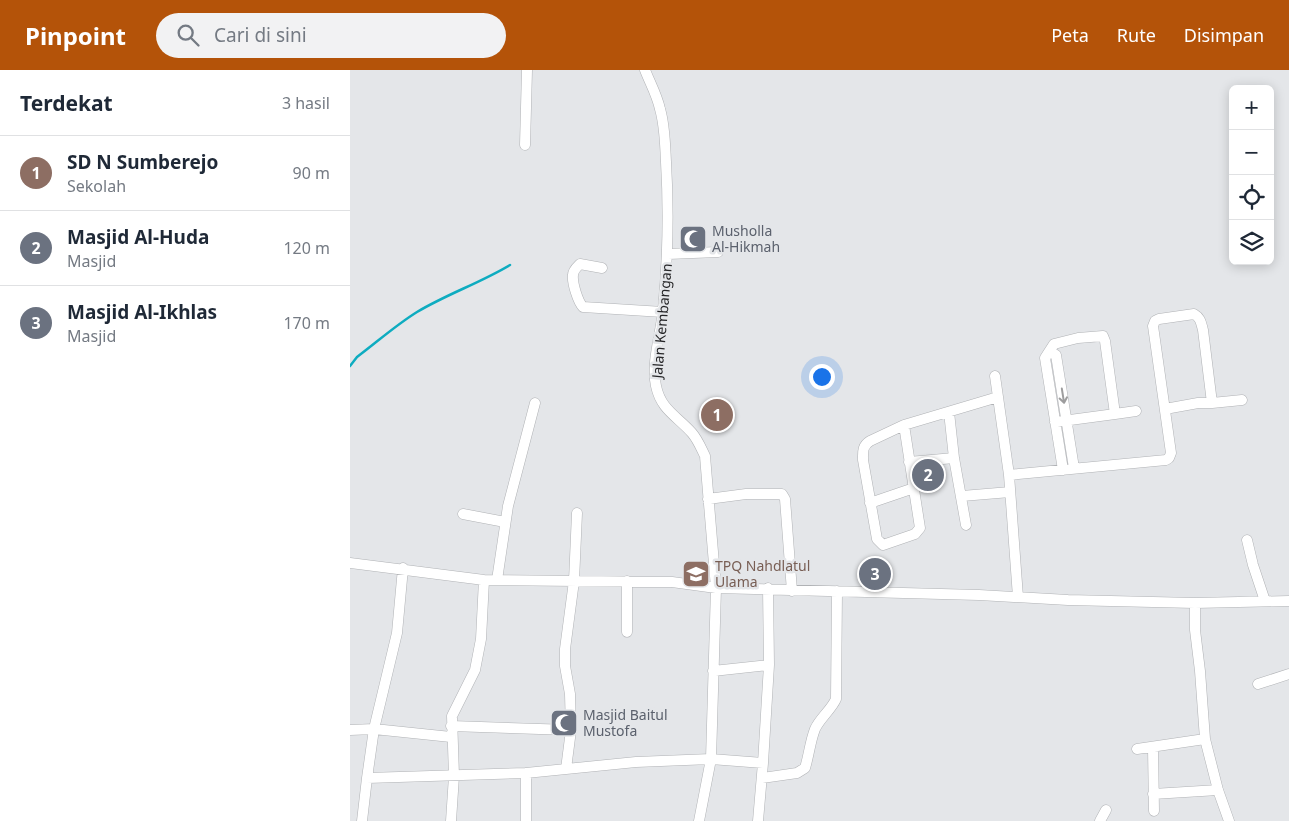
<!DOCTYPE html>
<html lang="id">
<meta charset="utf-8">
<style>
:root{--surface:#fff;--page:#f2f2f3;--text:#1f2937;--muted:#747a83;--line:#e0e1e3;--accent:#b45309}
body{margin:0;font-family:"Noto Sans",sans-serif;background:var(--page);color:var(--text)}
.controls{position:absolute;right:15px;top:15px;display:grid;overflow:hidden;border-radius:8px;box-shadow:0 2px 12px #0003}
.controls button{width:45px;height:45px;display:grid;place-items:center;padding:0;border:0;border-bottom:1px solid var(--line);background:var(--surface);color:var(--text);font:25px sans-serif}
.you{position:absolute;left:471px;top:306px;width:18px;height:18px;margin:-12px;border:4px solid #fff;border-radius:50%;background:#1a73e8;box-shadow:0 0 0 8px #1a73e833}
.badge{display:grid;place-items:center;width:32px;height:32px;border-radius:50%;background:var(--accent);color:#fff;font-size:16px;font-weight:700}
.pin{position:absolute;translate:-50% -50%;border:2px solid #fff;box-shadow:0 1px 5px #0006}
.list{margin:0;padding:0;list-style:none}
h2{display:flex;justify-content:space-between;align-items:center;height:65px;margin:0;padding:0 20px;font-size:21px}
h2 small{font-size:16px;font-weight:400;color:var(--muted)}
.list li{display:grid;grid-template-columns:32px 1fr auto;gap:15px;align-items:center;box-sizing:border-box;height:75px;padding:0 20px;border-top:1px solid var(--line)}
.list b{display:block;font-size:19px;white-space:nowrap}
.list p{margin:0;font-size:16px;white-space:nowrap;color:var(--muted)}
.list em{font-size:16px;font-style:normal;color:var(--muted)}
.icon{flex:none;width:28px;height:28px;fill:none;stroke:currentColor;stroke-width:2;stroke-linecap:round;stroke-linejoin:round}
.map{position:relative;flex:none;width:939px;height:751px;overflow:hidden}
header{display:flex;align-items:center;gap:30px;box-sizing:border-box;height:70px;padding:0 25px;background:var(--accent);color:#fff}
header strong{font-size:24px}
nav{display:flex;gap:28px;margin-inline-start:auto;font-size:18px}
.search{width:350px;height:45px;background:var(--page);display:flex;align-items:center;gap:12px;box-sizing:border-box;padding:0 18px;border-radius:28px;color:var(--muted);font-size:19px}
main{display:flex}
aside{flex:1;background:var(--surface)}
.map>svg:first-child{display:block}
</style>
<header>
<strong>Pinpoint</strong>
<div class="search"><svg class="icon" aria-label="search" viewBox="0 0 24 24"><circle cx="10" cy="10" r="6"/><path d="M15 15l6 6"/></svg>Cari di sini</div>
<nav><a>Peta</a><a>Rute</a><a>Disimpan</a></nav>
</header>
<main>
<aside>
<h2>Terdekat<small>3 hasil</small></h2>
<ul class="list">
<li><span class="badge" style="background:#8d6e63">1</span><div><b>SD N Sumberejo</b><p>Sekolah</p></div><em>90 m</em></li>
<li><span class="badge" style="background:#6b7280">2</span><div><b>Masjid Al-Huda</b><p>Masjid</p></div><em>120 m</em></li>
<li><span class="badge" style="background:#6b7280">3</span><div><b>Masjid Al-Ikhlas</b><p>Masjid</p></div><em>170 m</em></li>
</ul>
</aside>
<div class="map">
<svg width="939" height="751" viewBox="0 0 939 751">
<rect width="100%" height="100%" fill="#e4e6e9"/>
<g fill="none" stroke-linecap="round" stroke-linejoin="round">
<path stroke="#0eacc0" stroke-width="2.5" d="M0 296 7 287C27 272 46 255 67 242 97 224 130 213 160 195"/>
<g stroke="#b0b2b5" stroke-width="11">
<path id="minor" d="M295 0C300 13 307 25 310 39 315 56 315 74 316 92 319 143 318 189 313 240 311 264 301 292 306 316 311 340 327 346 342 363 348 370 351 378 355 386L366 518 361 689 349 751
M175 75 177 0
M318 184 368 182
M252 198 230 194C227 197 223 200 223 205 222 213 228 232 233 237L313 242
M700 282 706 285 724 398
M645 306 648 327
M862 333 892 330
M599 342 604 388 616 455
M765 344 786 341
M705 352 765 344 755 271 753 266 728 268 704 274 695 288 713 400
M554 355 570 458 565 464 533 475 527 469 513 390C513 382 512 376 520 371L554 355 648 327 659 405
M559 392 604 388
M612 426 660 422
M358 429 396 424H432L435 429 442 521
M520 433 564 418
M113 444 155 452
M897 470 903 495 915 531
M0 493 134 510 322 512 366 518 629 525 718 530 845 533 939 531
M53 498 47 563 24 659 17 708 176 703
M147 510 158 436 185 333
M277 511V562
M668 527 659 405 816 390 819 388 821 383 803 256 805 251 809 249 844 244C851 248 851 253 853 260L862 333H848L815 339
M845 533V560L850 601 855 669 868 720 879 751
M363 601 419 595
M908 614 939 604
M101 656 221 660
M0 660 24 659 101 667
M803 678 804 741
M787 679 855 669
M216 699 221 660 220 624 215 596V579L224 511 227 443
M412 708 447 703 455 698C459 685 460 672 465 659 470 648 481 640 486 629L487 521
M803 724 868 720
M12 751 17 708
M101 751 104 706 102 646 125 600 131 569 134 510
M176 751V703L286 692 361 689 413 693
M408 751 413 693 419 595 418 518
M750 751 756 740"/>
</g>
<use href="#minor" stroke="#fff" stroke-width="10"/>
</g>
<defs><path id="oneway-shaft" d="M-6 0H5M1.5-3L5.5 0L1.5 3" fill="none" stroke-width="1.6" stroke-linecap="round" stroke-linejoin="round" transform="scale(1.25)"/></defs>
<use stroke="#9d9d9e" href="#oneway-shaft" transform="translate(713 326) rotate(81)"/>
<defs>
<g id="mosque-square" transform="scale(1.4375)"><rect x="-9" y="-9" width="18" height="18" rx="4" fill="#6b7280" stroke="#e4e6e9"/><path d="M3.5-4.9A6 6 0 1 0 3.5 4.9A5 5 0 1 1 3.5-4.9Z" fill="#fff"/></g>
<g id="school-square" transform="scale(1.4375)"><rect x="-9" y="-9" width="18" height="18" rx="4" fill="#8d6e63" stroke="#e4e6e9"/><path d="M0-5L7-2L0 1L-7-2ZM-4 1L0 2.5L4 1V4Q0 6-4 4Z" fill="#fff"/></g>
</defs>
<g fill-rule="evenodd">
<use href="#mosque-square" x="343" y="169"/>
<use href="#school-square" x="346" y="504"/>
<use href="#mosque-square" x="214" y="653"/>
</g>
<g text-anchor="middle" stroke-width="5" stroke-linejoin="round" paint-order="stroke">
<g font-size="14" fill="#5b616d" stroke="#e4e6e9" text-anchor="start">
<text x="362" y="166">Musholla<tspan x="362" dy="16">Al-Hikmah</tspan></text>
<text x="233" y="650">Masjid Baitul<tspan x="233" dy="16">Mustofa</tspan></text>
</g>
<g font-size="14" fill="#262628" stroke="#e4e6e9">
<text transform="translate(312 251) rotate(-85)" y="5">Jalan Kembangan</text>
</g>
<g font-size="14" fill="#785e54" stroke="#e4e6e9" text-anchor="start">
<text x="365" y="501">TPQ Nahdlatul<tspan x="365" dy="16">Ulama</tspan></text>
</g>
</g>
</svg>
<div class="controls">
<button>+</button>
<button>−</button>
<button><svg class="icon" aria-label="locate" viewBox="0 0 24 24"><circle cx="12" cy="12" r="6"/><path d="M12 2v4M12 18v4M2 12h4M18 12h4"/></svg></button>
<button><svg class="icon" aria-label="layers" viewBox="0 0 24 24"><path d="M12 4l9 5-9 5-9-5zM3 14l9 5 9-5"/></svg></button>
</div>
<div class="you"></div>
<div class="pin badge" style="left:367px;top:345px;background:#8d6e63">1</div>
<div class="pin badge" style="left:578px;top:405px;background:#6b7280">2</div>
<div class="pin badge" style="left:525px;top:504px;background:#6b7280">3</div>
</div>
</main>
